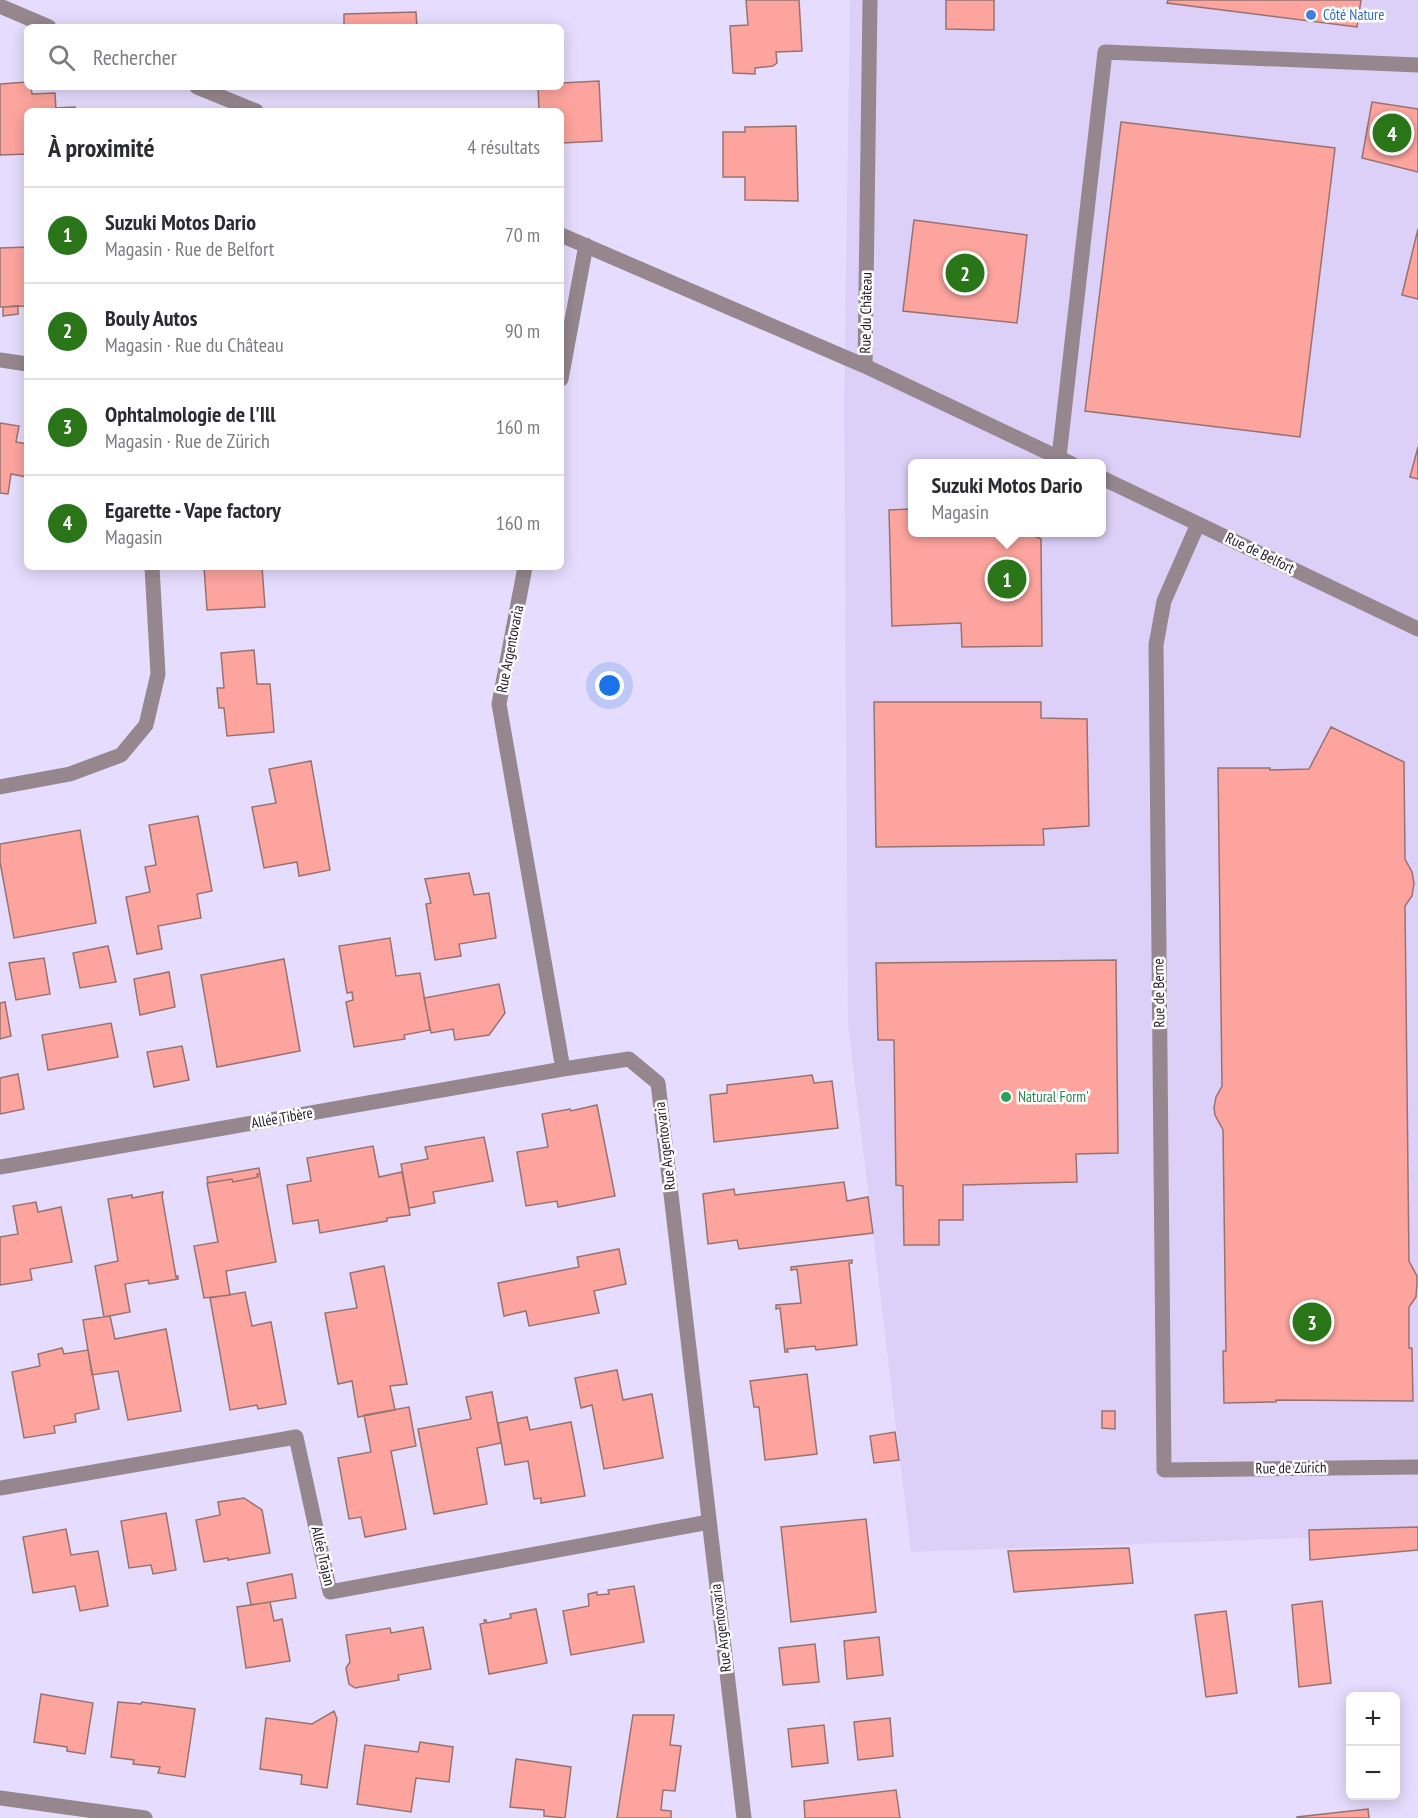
<!DOCTYPE html>
<html lang="fr">
<meta charset="utf-8">
<style>
:root{--surface:#fff;--page:#f7f7f7;--text:#2b2b33;--muted:#7c7c81;--line:#e1e1e2;--accent:#2b7519}
body{margin:0;font-family:"PT Sans Narrow",sans-serif;background:var(--page);color:var(--text)}
.controls{position:absolute;right:18px;bottom:18px;display:grid;overflow:hidden;border-radius:9px;box-shadow:0 3px 15px #0003}
.controls button{width:54px;height:54px;display:grid;place-items:center;padding:0;border:0;border-bottom:2px solid var(--line);background:var(--surface);color:var(--text);font:30px sans-serif}
.you{position:absolute;left:610px;top:686px;width:21px;height:21px;margin:-15px;border:4px solid #fff;border-radius:50%;background:#1a73e8;box-shadow:0 0 0 9px #1a73e833}
.badge{display:grid;place-items:center;width:39px;height:39px;border-radius:50%;background:var(--accent);color:#fff;font-size:20px;font-weight:700}
.pin{position:absolute;translate:-50% -50%;border:3px solid #fff;box-shadow:0 2px 6px #0006}
.popup{position:absolute;left:908px;top:459px;width:198px;height:78px;box-sizing:border-box;display:grid;place-content:center;border-radius:9px;background:var(--surface);filter:drop-shadow(0 2px 4px #0005);font-size:20px;white-space:nowrap;color:var(--muted)}
.popup b{font-size:22px;color:var(--text)}
.popup::after{content:'';position:absolute;left:50%;top:100%;margin-left:-12px;border:12px solid transparent;border-top-color:var(--surface)}
.list{margin:0;padding:0;list-style:none}
h2{display:flex;justify-content:space-between;align-items:center;height:78px;margin:0;padding:0 24px;font-size:26px}
h2 small{font-size:20px;font-weight:400;color:var(--muted)}
.list li{display:grid;grid-template-columns:39px 1fr auto;gap:18px;align-items:center;box-sizing:border-box;height:96px;padding:0 24px;border-top:2px solid var(--line)}
.list b{display:block;font-size:22px;white-space:nowrap}
.list p{margin:0;font-size:20px;white-space:nowrap;color:var(--muted)}
.list em{font-size:20px;font-style:normal;color:var(--muted)}
.icon{flex:none;width:33px;height:33px;fill:none;stroke:currentColor;stroke-width:2;stroke-linecap:round;stroke-linejoin:round}
.map{position:relative;flex:none;width:1418px;height:1818px;overflow:hidden}
.search{position:absolute;background:var(--surface);box-shadow:0 3px 15px #0003;left:24px;top:24px;width:540px;height:66px;display:flex;align-items:center;gap:15px;box-sizing:border-box;padding:0 21px;border-radius:9px;color:var(--muted);font-size:22px}
.panel{position:absolute;background:var(--surface);box-shadow:0 3px 15px #0003;left:24px;top:108px;width:540px;height:462px;border-radius:9px}
.map>svg:first-child{display:block}
</style>
<div class="map">
<svg width="1418" height="1818" viewBox="0 0 1418 1818">
<rect width="100%" height="100%" fill="#e6dcfd"/>
<path fill="#dcd0f8" fill-rule="evenodd" d="M850 0H1418V1534L911 1552 848 1023 844 406ZM912 464H1102V532H912Z"/>
<path fill="#fda49e" stroke="#977370" stroke-width="1.5" d="M746 0H799L802 51 776 52 777 63 773 66 755 68V74L733 73 730 26 748 25Z
M946 0H994V30L946 29Z
M1168 0H1361L1357 27 1167 3Z
M416 12 417 27H344V14Z
M599 81 602 141 562 143 561 111H539L538 87H561V83Z
M27 82V87H31L32 94 55 93 56 111H27V154L0 155V84Z
M1372 102 1418 109V172L1362 158Z
M75 107V111H57V108Z
M1121 122 1335 148 1300 437 1085 411Z
M796 126 798 201 745 200V177H723V132H745V127Z
M914 220 1027 235 1017 323 903 311Z
M1418 229V299L1402 295Z
M27 247V306L0 307V248Z
M18 306V314L3 316V307Z
M0 423 19 426 16 442 27 444V477L11 474 8 494 0 493Z
M1418 447V479L1410 477Z
M912 509V532H1025L1041 539 1042 646 962 647 961 623 892 626 889 510Z
M204 567H262L265 607 207 610Z
M254 650 257 684H270L274 732 227 736 224 708H219L217 688H224L221 653Z
M874 702H1041V718L1087 719 1089 826 1043 829 1044 845 876 847Z
M1331 727 1404 762 1405 859 1412 872 1414 883 1412 896 1405 906 1409 1261 1417 1276V1283L1416 1297 1409 1307V1348H1412L1413 1401 1276 1400V1402L1224 1403 1223 1351H1226L1223 1130 1215 1115 1214 1108 1216 1097 1222 1086 1218 768H1270V770L1309 769Z
M311 761 330 870 299 876 297 862 264 868 252 807 276 803 269 769Z
M198 816 212 891 197 894 201 918 158 926 162 949 137 954 126 897 150 892 145 867 156 865 149 825Z
M80 830 96 923 14 938 0 862V844Z
M469 873 474 895 489 893 496 938 459 944 461 956 435 960 426 904 431 903 425 879Z
M390 938 396 976 420 973 430 1030 404 1035 405 1039 354 1047 346 1002 353 1000 352 992 347 993 339 946Z
M108 946 116 982 80 988 73 953Z
M44 958 50 994 16 1000 9 963Z
M284 959 300 1051 217 1067 201 975Z
M1116 960 1118 1153 1076 1154 1077 1182 963 1185V1220H939V1245H904L903 1186 896 1185 894 1040H878L876 963Z
M169 972 175 1007 140 1015 134 979Z
M499 984 505 1013 489 1035 455 1040 453 1029 431 1033 424 998Z
M5 1002 11 1036 0 1039V1003Z
M111 1023 118 1057 48 1070 42 1035Z
M182 1046 189 1080 154 1087 147 1052Z
M18 1074 24 1109 0 1114V1078Z
M812 1075 814 1083 832 1081 838 1128 714 1142 710 1095 727 1093V1085Z
M597 1105 615 1196 558 1207 557 1201 526 1206 517 1152 548 1147 542 1114 570 1109 571 1111Z
M484 1137 493 1181 433 1192 435 1203 409 1208 401 1164 428 1159 425 1147Z
M373 1146 379 1177 402 1172 410 1215 387 1218V1221L320 1233 318 1220 293 1224 287 1185 311 1181 307 1158Z
M259 1168 260 1174H257L258 1177 233 1182 232 1179 208 1183 207 1177Z
M257 1174H260L276 1262 226 1271 230 1295 204 1298 194 1246 218 1242 207 1183 232 1179 233 1182 258 1177Z
M844 1182 847 1201 868 1197 873 1233 739 1249 737 1240 708 1244 703 1194 734 1189 735 1195Z
M163 1192 162 1196 176 1277 178 1276V1279L149 1284 148 1280 125 1284 130 1312 104 1317 95 1266 118 1261 108 1199 132 1195V1198Z
M36 1202 38 1212 61 1207 72 1262 30 1269 32 1280 0 1285V1237L18 1234 13 1206Z
M619 1249 626 1284 594 1291 599 1313 529 1326 526 1311 504 1316 498 1283 579 1267 577 1257Z
M852 1260V1263H849L857 1345 816 1350 815 1346 787 1349 788 1352H785L780 1308 776 1309V1305L801 1303 797 1269 791 1270V1267Z
M384 1266 407 1384 390 1386 395 1410 358 1417 352 1381 338 1384 325 1313 357 1308 350 1273Z
M245 1292 252 1326 271 1322 286 1404 258 1409 257 1405 230 1410 210 1298Z
M110 1316 115 1339 166 1329 181 1411 128 1420 118 1371 92 1375 83 1320Z
M62 1348 64 1354 88 1350 99 1409 75 1414 76 1422 54 1426 55 1433 24 1438 12 1372 40 1366 38 1354Z
M617 1370 623 1400 652 1394 663 1458 604 1469 592 1405 581 1408 575 1378Z
M807 1374 817 1454 765 1460 759 1407H754L750 1381Z
M492 1392 501 1443 477 1448 487 1504 434 1514 418 1429 471 1419 466 1397Z
M409 1407 416 1446 391 1451 406 1529 365 1537 361 1517 349 1519 338 1458 371 1452 364 1415Z
M1102 1411H1115V1429L1102 1428Z
M527 1417 530 1430 571 1422 585 1496 541 1503V1498L534 1499 528 1461 505 1465 498 1423Z
M895 1432 899 1460 874 1463 870 1436Z
M244 1498 262 1510 270 1553 228 1560V1558L204 1562 196 1520 220 1515 218 1502Z
M166 1513 176 1570 153 1574 151 1565 129 1568 121 1521Z
M866 1519 876 1612 791 1622 781 1527Z
M1418 1527V1550L1310 1560 1309 1530Z
M66 1529 71 1555 98 1551 108 1606 80 1611 75 1586 33 1593 23 1537Z
M1129 1548 1133 1583 1014 1592 1008 1551Z
M292 1574 296 1598 251 1605 247 1583Z
M634 1586 644 1642 571 1655 563 1611 589 1606 588 1594 597 1592V1595L609 1594 608 1590Z
M1322 1601 1331 1683 1299 1687 1292 1605Z
M270 1602 274 1621 282 1619 290 1661 246 1668 237 1607Z
M536 1609 547 1663 489 1674 480 1624 485 1623 484 1620H486L487 1623 511 1618 510 1614Z
M1226 1611 1237 1693 1206 1697 1195 1615Z
M423 1627 431 1669 398 1675 399 1680 355 1688 349 1684 346 1668 350 1662 346 1635 390 1628 391 1633Z
M879 1637 883 1675 847 1679 844 1641Z
M815 1644 819 1682 783 1685 779 1648Z
M41 1694 93 1703 85 1754 67 1751V1747L34 1742Z
M118 1702 141 1704 142 1702 195 1709 185 1777 158 1773 160 1767 133 1764 134 1760 111 1757Z
M334 1711 337 1719 327 1788 301 1784 302 1775 260 1769 266 1718 312 1724Z
M633 1715H674L670 1745 681 1746 675 1791 663 1790 661 1810 671 1811V1818H617Z
M890 1718 893 1756 858 1760 854 1722Z
M824 1725 828 1763 792 1767 788 1729Z
M420 1742 453 1747 449 1782 416 1778 411 1812 357 1804 365 1745 418 1752Z
M516 1759 571 1767 565 1818 544 1816V1810L510 1807Z
M896 1790 900 1818H805L804 1801Z
M1368 1809 1369 1818H1297V1817Z"/>
<g fill="none" stroke-linecap="round" stroke-linejoin="round">
<path stroke="#96878e" stroke-width="15" d="M1059 457 1105 52 1418 65"/>
<path stroke="#96878e" stroke-width="15" d="M0 6 49 27
M197 87 256 111
M561 235 865 366 1072 464
M0 360 27 364
M865 366 870 0
M561 379 586 245
M1102 478 1418 629
M1198 524 1164 601 1156 645 1164 1470 1418 1467
M525 567 499 704 563 1069 629 1059 658 1083 744 1818
M0 787 70 774 121 755 146 725 158 674 152 567
M0 1167 563 1069
M0 1488 296 1437 330 1592 709 1522
M0 1798 145 1818"/>
</g>
<circle fill="#3f7fe0" stroke="#fff" stroke-width="2" cx="1311" cy="15" r="6"/>
<circle fill="#2e9e5b" stroke="#fff" stroke-width="2" cx="1006" cy="1097" r="6"/>
<g text-anchor="middle" stroke-width="5" stroke-linejoin="round" paint-order="stroke">
<g font-size="15" fill="#366cbe" stroke="#fff" text-anchor="start">
<text x="1323" y="20">Côté Nature</text>
</g>
<g font-size="15" fill="#1f1b27" stroke="#fff">
<text transform="translate(866 313) rotate(-89)" y="5">Rue du Château</text>
<text transform="translate(1260 553) rotate(26)" y="5">Rue de Belfort</text>
<text transform="translate(510 649) rotate(-79)" y="5">Rue Argentovaria</text>
<text transform="translate(1159 993) rotate(-91)" y="5">Rue de Berne</text>
<text transform="translate(282 1118) rotate(-10)" y="5">Allée Tibère</text>
<text transform="translate(665 1146) rotate(-97)" y="5">Rue Argentovaria</text>
<text transform="translate(1291 1468) rotate(-1)" y="5">Rue de Zürich</text>
<text transform="translate(323 1556) rotate(77)" y="5">Allée Trajan</text>
<text transform="translate(721 1628) rotate(-97)" y="5">Rue Argentovaria</text>
</g>
<g font-size="15" fill="#27864d" stroke="#fff" text-anchor="start">
<text x="1018" y="1102">Natural Form'</text>
</g>
</g>
</svg>
<div class="controls">
<button>+</button>
<button>−</button>
</div>
<div class="you"></div>
<div class="pin badge" style="left:1007px;top:579px">1</div>
<div class="popup"><b>Suzuki Motos Dario</b>Magasin</div>
<div class="pin badge" style="left:965px;top:273px">2</div>
<div class="pin badge" style="left:1312px;top:1322px">3</div>
<div class="pin badge" style="left:1392px;top:133px">4</div>
<div class="search"><svg class="icon" aria-label="search" viewBox="0 0 24 24"><circle cx="10" cy="10" r="6"/><path d="M15 15l6 6"/></svg>Rechercher</div>
<section class="panel">
<h2>À proximité<small>4 résultats</small></h2>
<ul class="list">
<li><span class="badge">1</span><div><b>Suzuki Motos Dario</b><p>Magasin · Rue de Belfort</p></div><em>70 m</em></li>
<li><span class="badge">2</span><div><b>Bouly Autos</b><p>Magasin · Rue du Château</p></div><em>90 m</em></li>
<li><span class="badge">3</span><div><b>Ophtalmologie de l'Ill</b><p>Magasin · Rue de Zürich</p></div><em>160 m</em></li>
<li><span class="badge">4</span><div><b>Egarette - Vape factory</b><p>Magasin</p></div><em>160 m</em></li>
</ul>
</section>
</div>
